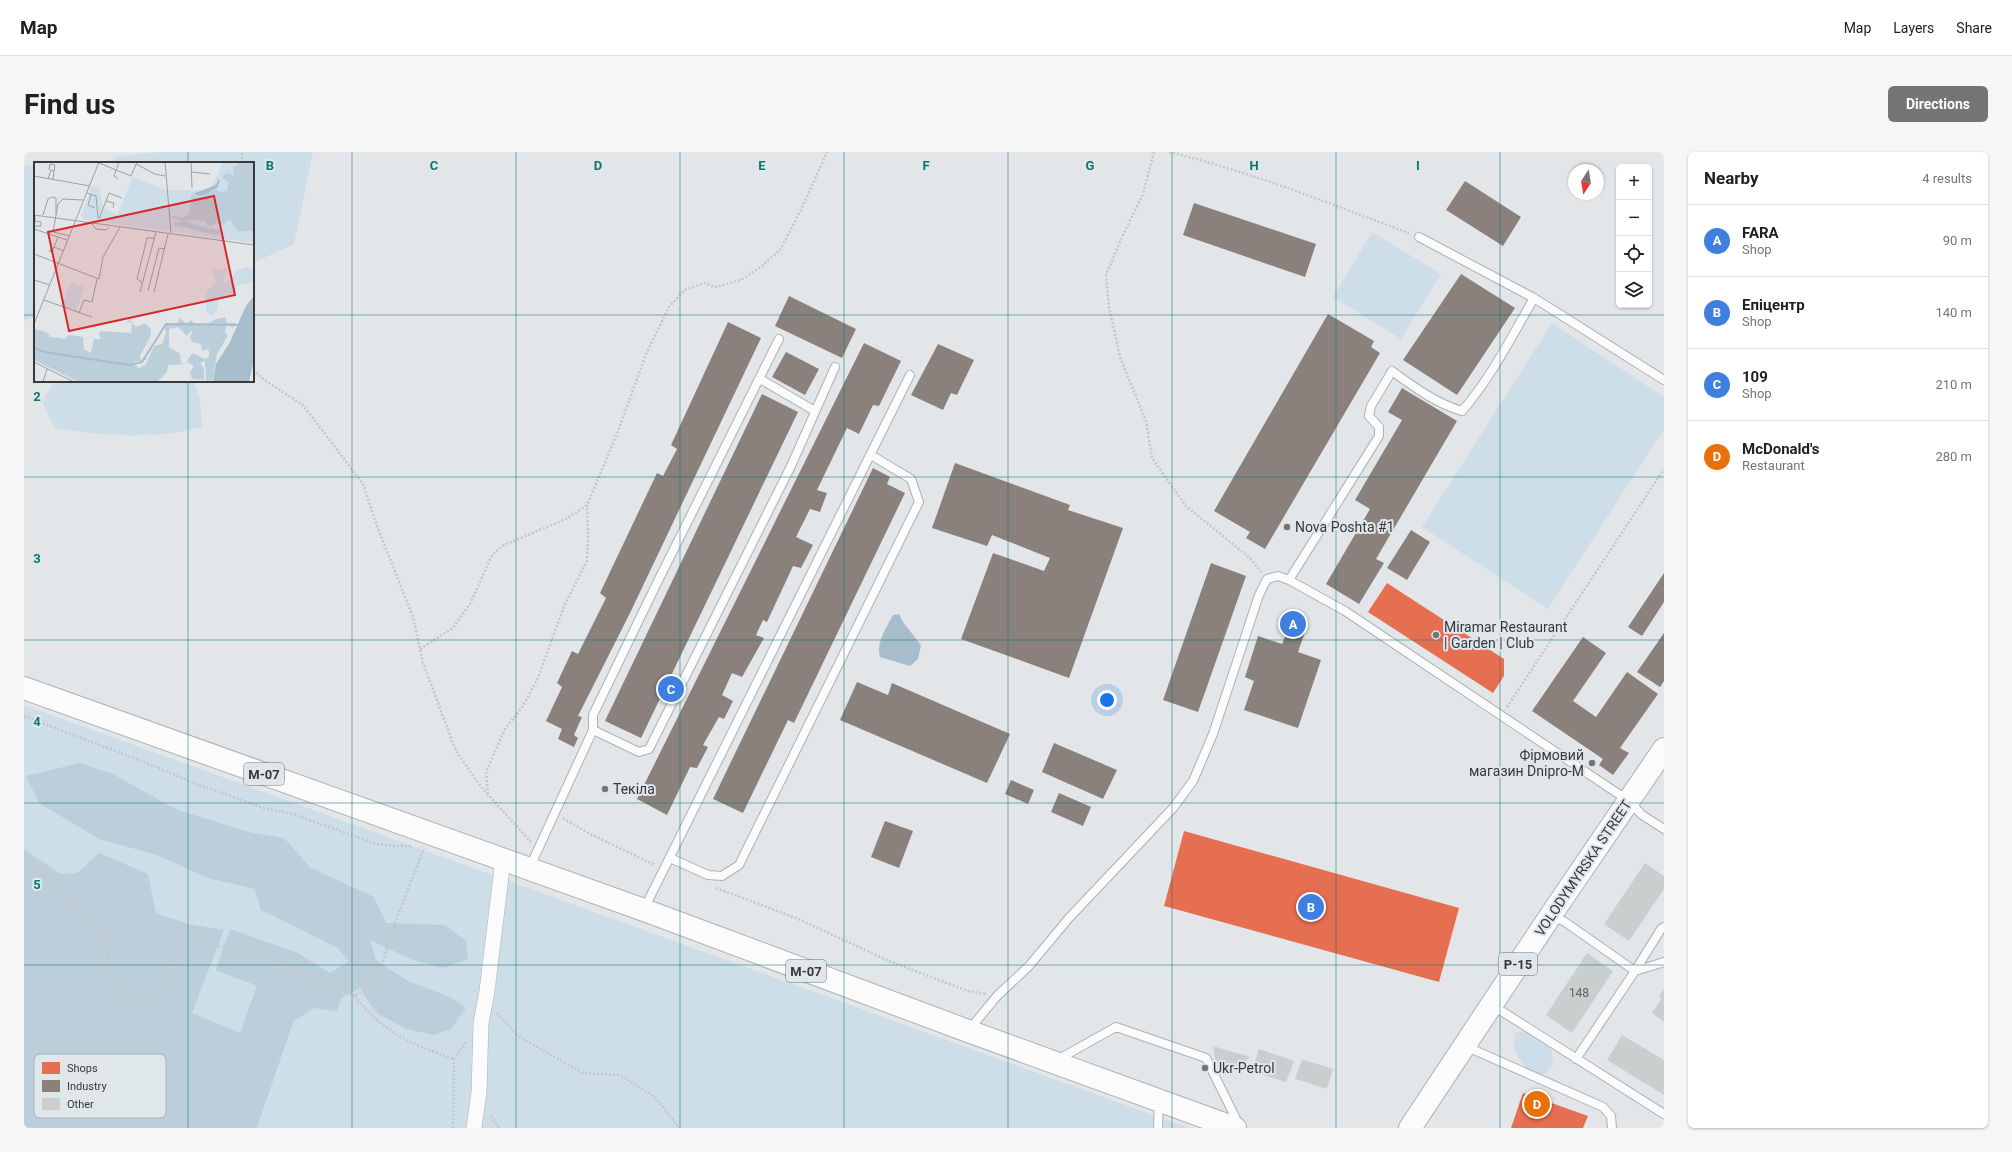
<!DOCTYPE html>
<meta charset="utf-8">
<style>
:root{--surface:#fff;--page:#f6f6f6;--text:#202124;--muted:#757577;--line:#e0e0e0;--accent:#737577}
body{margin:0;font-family:Roboto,sans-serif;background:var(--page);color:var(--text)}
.controls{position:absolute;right:12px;top:12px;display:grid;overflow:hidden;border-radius:6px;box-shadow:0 1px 3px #0004}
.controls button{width:36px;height:36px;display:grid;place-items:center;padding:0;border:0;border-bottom:1px solid var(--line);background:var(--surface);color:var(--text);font:20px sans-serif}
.compass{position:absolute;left:1544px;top:12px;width:36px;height:36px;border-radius:50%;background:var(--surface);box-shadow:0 1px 3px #0004;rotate:192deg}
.you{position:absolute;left:1083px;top:548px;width:14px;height:14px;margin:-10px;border:3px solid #fff;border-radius:50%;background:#1a73e8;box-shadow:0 0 0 6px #1a73e833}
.badge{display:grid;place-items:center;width:26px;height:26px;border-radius:50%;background:var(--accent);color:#fff;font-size:13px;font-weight:700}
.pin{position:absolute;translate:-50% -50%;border:2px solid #fff;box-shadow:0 1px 4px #0006}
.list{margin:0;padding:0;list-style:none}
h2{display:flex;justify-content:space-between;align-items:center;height:52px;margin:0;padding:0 16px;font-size:17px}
h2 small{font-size:13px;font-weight:400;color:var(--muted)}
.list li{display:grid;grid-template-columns:26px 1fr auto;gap:12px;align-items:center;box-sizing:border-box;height:72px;padding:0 16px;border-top:1px solid var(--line)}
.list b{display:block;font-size:15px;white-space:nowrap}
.list p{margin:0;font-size:13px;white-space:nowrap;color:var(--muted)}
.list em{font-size:13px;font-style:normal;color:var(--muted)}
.icon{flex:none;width:22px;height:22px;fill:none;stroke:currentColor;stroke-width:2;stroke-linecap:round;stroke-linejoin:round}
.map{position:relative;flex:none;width:1640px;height:976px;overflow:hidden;border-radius:6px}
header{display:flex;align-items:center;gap:24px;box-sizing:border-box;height:56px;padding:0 20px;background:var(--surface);border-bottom:1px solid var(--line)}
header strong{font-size:19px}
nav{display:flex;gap:22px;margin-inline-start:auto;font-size:14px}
.intro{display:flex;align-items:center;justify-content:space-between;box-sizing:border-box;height:96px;padding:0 24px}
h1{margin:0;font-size:28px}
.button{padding:10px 18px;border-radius:6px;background:var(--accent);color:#fff;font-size:14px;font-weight:700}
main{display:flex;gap:24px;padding:0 24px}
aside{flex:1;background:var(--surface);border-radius:6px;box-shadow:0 1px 3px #0004}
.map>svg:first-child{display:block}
</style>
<header>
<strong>Map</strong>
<nav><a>Map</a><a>Layers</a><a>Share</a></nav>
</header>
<div class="intro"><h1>Find us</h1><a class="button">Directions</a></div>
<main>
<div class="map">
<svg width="1640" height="976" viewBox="0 0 1640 976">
<rect width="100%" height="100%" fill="#e3e6e8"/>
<path fill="#cddee9" d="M137 0H289L270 92 229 111V11H85L93 4Z
M3 12 11 14V165L0 169V15Z
M1348 80 1417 122 1377 187 1309 145Z
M1528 171 1640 245V277L1524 457 1398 375Z
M31 229H170L176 247 178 275C129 288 80 284 30 276L18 249Z
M0 553 1165 976H0Z
M1499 879 1528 897 1529 913 1521 922H1509C1494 908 1488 902 1491 881Z"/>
<path fill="#bbceda" d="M56 611 89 622 151 657 225 680 260 686 287 716 350 745 362 771 421 773 442 789 444 807 420 816 391 809 346 788 352 808 384 829 426 845 442 856 427 877 409 883 383 877 354 862 341 845 337 836 317 846 313 859 289 856 269 870 233 976H0V697L36 722 53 721 75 701 124 722 132 761 164 772 200 778 168 861 216 881 233 834 192 818 206 777 274 801 306 821 325 809 312 795 237 758 231 737 184 726 133 703 75 687 15 651 2 624Z"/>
<path fill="#a8bdcc" d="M875 462 879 470 897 493 894 507 886 514 856 505C852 491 862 476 869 463Z"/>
<path fill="#e76f51" d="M1363 431 1480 507V524L1469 541 1344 460Z
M1160 679 1435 756 1415 830 1140 754Z
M1499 941 1564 964 1559 976H1487Z"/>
<path fill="#8a817c" d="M1441 29 1497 65 1479 94 1422 58Z
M1170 51 1292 92 1281 125 1159 83Z
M1437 122 1491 156 1433 243 1379 208Z
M765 144 832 177 818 206 751 174Z
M1304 162 1350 189 1347 195 1356 201 1241 397 1222 386 1226 380 1190 359Z
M704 170 737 186 606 461 554 564 558 565 550 583 554 586 550 595 534 587 538 577 522 569 538 535 533 531 548 499 554 502 582 446 576 441 633 321 639 324 653 297 647 293Z
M840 191 877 209 855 254 849 253 835 282 823 276 793 338 803 341 796 360 786 357 772 385 789 393 777 416 769 414 743 470 739 468 732 483 740 486 718 525 708 521 698 543 709 549 700 567 695 565 679 593 684 595 673 616 666 615 643 663 613 647Z
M914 192 950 208 933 243 927 241 919 258 887 243Z
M762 200 795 217 781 243 748 225Z
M1378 236 1433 269 1352 407 1360 411 1335 452 1302 432 1346 357 1331 348 1378 268 1364 260Z
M738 242 774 260 617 586 581 569Z
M931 311 1046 353 1044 358 1099 376 1045 526 937 487 969 401 1020 419 1026 406 968 383 963 394 908 376Z
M849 316 866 325 863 332 881 341 770 571 764 568 719 661 689 647Z
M1387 378 1406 390 1383 428 1363 416Z
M1187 411 1222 424 1174 560 1139 548Z
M1640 421V450L1618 484 1604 475Z
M1266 472 1282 477 1274 500 1297 508 1274 576 1220 558 1230 529 1221 525 1234 484 1258 492Z
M1640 481V529L1636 535 1613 520Z
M1559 485 1582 501 1549 549 1572 565 1603 520 1634 542 1596 596 1605 601 1589 623 1575 613 1579 607 1508 559Z
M833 530 864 543 868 531 986 582 963 631 816 568Z
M1030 591 1093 618 1079 647 1018 620Z
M987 628 1010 638 1004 652 981 642Z
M1035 641 1067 655 1059 674 1027 660Z
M861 669 889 679 875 716 847 705Z"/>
<path fill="#cbcecf" d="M1621 711 1640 724V737L1605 789 1580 772Z
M1563 801 1589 819 1548 881 1522 863Z
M1640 837V870L1628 861 1638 846 1635 844Z
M1598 883 1640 908V943L1583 908Z
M1189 894 1226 905 1209 920 1202 923 1199 920 1191 907Z
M1235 897 1270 909 1262 930 1228 919Z
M1278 907 1309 917 1303 937 1271 927Z"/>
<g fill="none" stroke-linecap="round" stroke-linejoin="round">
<g stroke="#aeb1b3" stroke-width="10">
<path id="lane" d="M1395 85 1510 146 1640 228
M736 227 791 259
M1265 428 1355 284V275L1345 264 1347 254 1368 219C1390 235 1413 252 1438 259 1467 226 1488 184 1510 146
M569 578 615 600 625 597 767 314 811 215
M646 706 684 723 698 724 715 713 895 350 887 327 847 303
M505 717 569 578V563L631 435 755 187
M620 757 886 223
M1527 763 1541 770 1611 819
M1611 819 1640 810
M1467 855 1479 860 1640 962
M945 878 973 844 1005 814 1045 766 1149 656 1169 629 1189 582 1235 443 1243 427 1254 424 1265 428 1321 459 1605 649 1618 663 1640 677
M1441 894 1579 955 1587 964 1588 976
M1552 907 1611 819 1637 777 1640 775
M1033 908 1092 875 1182 906 1215 973
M1134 976 1135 949"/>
</g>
<g stroke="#aeb1b3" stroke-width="16">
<path id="street" d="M450 976 455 940 457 871 463 839 479 708"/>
</g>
<g stroke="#aeb1b3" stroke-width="24">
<path id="primary" d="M1386 976 1527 763 1640 597"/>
</g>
<g stroke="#aeb1b3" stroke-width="24">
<path id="highway" d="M0 536 620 758 944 879 1211 976"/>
</g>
<path stroke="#c5c6c6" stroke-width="2.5" stroke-dasharray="2 2" stroke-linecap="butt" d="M1130 0 1119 42 1098 85 1082 123 1085 155 1096 205 1122 269 1128 306 1162 354 1227 407 1237 420
M1145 0C1228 20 1306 52 1385 81
M218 11V0
M229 218 242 229 279 253 339 332 353 374 389 465 399 511 432 599 457 635 507 690
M396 497 429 476 447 450 468 403 480 393 542 367 563 353 593 282 622 202 645 155 661 138 680 131 691 135 717 128 738 114 756 98 777 58 803 0
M1483 555 1640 317
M0 564 125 612 165 629 239 656 269 662 352 692 369 694H388
M464 642 462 620 481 577 499 554 514 526 540 454 563 409 564 384 563 353
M539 666 566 682 631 713
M0 715 31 728 49 755 62 763 75 776 82 788 84 805 83 825 94 839 107 847C115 846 125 846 132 842 149 834 145 802 160 790 221 793 277 818 331 844L349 830 357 815 370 773 400 696
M692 736 772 766 865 809 944 839 962 842
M331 844C358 880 389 893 430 907
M473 861 494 884 559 921 596 923 631 945 655 976
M467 964 475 976
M429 976 430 907 442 890"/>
<use href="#lane" stroke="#fbfbfc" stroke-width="8"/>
<use href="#street" stroke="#fbfbfc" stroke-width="15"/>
<use href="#primary" stroke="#fbfbfc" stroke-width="22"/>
<use href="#highway" stroke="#fbfbfc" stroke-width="22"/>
</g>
<path fill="none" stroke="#0f766e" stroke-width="1" stroke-opacity="0.55" d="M164 0V11M328 0V976M492 0V976M656 0V976M820 0V976M984 0V976M1148 0V976M1312 0V976M1476 0V976M0 163H11M229 163H1640M164 229V976M0 325H1640M0 488H1640M0 651H1640M0 813H1640"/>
<g fill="#737577" stroke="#e0e7eb" stroke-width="1.5">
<circle cx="1263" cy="375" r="4"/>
<circle cx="1412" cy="483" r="4"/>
<circle cx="1568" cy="611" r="4"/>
<circle cx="581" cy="637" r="4"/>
<circle cx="1181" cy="916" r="4"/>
</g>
<g text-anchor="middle" stroke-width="4" stroke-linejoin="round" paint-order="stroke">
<g font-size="12" fill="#5e6062">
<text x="1555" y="845">148</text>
</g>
<g fill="#e0e7eb" stroke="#696c6f" stroke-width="1">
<rect x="220" y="611" width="40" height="22" rx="3"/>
<rect x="1475" y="801" width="38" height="22" rx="3"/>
<rect x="762" y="808" width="40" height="22" rx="3"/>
</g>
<g font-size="13" font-weight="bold" fill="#36383a">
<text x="240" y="627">М-07</text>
<text x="1494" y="817">Р-15</text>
<text x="782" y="824">М-07</text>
</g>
<g font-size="14" fill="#36383a" stroke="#e0e7eb" text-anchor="start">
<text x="1271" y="380">Nova Poshta #1</text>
<text x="1420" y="480">Miramar Restaurant<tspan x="1420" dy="16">| Garden | Club</tspan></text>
<text x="1560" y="608" text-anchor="end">Фірмовий<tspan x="1560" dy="16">магазин Dnipro-M</tspan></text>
<text x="589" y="642">Текіла</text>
<text x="1189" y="921">Ukr-Petrol</text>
</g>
<g font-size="14" fill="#36383a" stroke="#e0e7eb">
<text transform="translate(1559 716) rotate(-56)" y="5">VOLODYMYRSKA STREET</text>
</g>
</g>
<g transform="translate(10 10)">
<rect width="220" height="220" fill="#e3e6e8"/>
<path d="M189 0H220V81L51 58 47 54 58 23 66 27 69 46 83 52 99 15 132 28H177ZM214 105 220 107V120L203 124 200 132H193L187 136 184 140V147L178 154 172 151V130L182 120 177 109 192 106 194 108 189 118 191 120 199 115 202 108ZM37 120 51 125 42 149 28 143Z" fill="#cddee9"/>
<path d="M201 0H220V69H204L195 57 189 63 182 61 178 64 173 63 171 59 151 58 162 63 185 68 187 70 182 73 139 63 141 60H149L138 56 139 54 149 56 155 51 158 30 161 35 181 28 188 30 193 28 195 20 188 16 192 11 200 14 199 5 205 3ZM145 155 152 162 157 158 161 162 176 161 180 158 191 155 193 161H202L198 166 196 163 192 164 191 170 194 173 183 192 179 218 172 219 171 199 166 201 170 206V218L158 217 156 211 160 204 153 200 158 191 171 197 175 195V190L174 187 168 189 167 182 158 180 156 176 159 167 153 174 144 165 135 167V185L146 192 147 201 152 202 134 203 133 210 123 220H45L0 198 1 167 12 170 17 175 30 177 35 173 49 175 50 187 57 191 60 177H67L65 172 67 169 97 171 98 161 92 160 96 158 102 165 111 161 117 167 116 175 106 194 107 198 112 195V198L99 200 105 207 112 202 120 184 128 182 132 171 131 162 144 161Z" fill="#bbceda"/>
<path d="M184 18 186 19 183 26 169 33H161V31L182 23ZM220 134V198L215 220H179L182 202 196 180 212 144Z" fill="#a8bdcc"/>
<path fill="none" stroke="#a8bdcc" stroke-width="2" d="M0 186 11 190 95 203 108 200 132 162 204 163"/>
<path fill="none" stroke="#9ea0a2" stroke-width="1" d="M131 0 137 71M157 0 158 26M65 1 97 14 103 0M102 2 121 12 131 14M15 8 16 2 21 3 20 9M157 10 176 12M0 14 56 24M14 17 17 8 20 9 19 17M84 17 80 14 85 0M53 31 62 34 64 56M57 33 54 43 61 46M72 39 80 41 79 46M0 53 220 83M9 53 14 37 18 35 22 36V53M65 57 75 31 88 36M1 59 7 60V64H0L1 59V54M58 62 62 67 72 68 75 65M0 67 33 78M36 74 19 70 24 42 29 37 49 38M24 75 18 90 15 89 20 85 30 89M0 92 65 117 69 95 86 65M0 118 16 123M109 121 103 117 113 76H120M114 129 125 86 131 87M106 130 122 70M120 130 134 72M10 138 58 155M45 151 50 138 58 140 63 117M0 162 65 0M0 200 40 220M9 220 13 207"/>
<path fill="#d62828" fill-opacity="0.15" stroke="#d62828" stroke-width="2" d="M180 34 201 133 35 169 14 70Z"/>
<rect width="220" height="220" fill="none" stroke="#36383a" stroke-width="2"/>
</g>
<rect x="10" y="902" width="132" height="64" rx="6" fill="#e0e7eb" stroke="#adb2b6" stroke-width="1"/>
<rect x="18" y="910" width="18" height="12" fill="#e76f51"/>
<rect x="18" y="928" width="18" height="12" fill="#8a817c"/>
<rect x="18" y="946" width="18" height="12" fill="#cbcecf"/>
<g font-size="11" fill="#36383a">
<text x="43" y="920">Shops</text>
<text x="43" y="938">Industry</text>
<text x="43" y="956">Other</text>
</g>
<g font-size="13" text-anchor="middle" font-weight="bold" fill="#0f766e" stroke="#e0e7eb" stroke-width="4" stroke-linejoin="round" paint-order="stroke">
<text x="246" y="18">B</text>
<text x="410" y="18">C</text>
<text x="574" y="18">D</text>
<text x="738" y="18">E</text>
<text x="902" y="18">F</text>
<text x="1066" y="18">G</text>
<text x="1230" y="18">H</text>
<text x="1394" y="18">I</text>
<text x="13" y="249">2</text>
<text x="13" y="411">3</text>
<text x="13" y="574">4</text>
<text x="13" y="737">5</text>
</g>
</svg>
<div class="controls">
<button>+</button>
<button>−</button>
<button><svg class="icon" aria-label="locate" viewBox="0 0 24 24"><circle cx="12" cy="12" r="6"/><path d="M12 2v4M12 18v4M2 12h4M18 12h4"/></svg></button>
<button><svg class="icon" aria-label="layers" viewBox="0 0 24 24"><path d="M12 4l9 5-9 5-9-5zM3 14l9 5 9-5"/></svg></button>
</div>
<svg class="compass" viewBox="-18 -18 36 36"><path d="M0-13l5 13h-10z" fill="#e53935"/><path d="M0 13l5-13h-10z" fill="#757577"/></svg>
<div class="you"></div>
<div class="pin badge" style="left:1269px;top:472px;background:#3f7fe0">A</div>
<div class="pin badge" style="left:1287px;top:755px;background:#3f7fe0">B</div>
<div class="pin badge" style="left:647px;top:537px;background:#3f7fe0">C</div>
<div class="pin badge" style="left:1513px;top:952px;background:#e8710a">D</div>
</div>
<aside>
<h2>Nearby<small>4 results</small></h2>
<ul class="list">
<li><span class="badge" style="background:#3f7fe0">A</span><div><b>FARA</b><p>Shop</p></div><em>90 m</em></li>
<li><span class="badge" style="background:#3f7fe0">B</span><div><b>Епіцентр</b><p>Shop</p></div><em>140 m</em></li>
<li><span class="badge" style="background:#3f7fe0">C</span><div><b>109</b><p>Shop</p></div><em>210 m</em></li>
<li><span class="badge" style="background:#e8710a">D</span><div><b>McDonald's</b><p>Restaurant</p></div><em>280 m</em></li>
</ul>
</aside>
</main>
